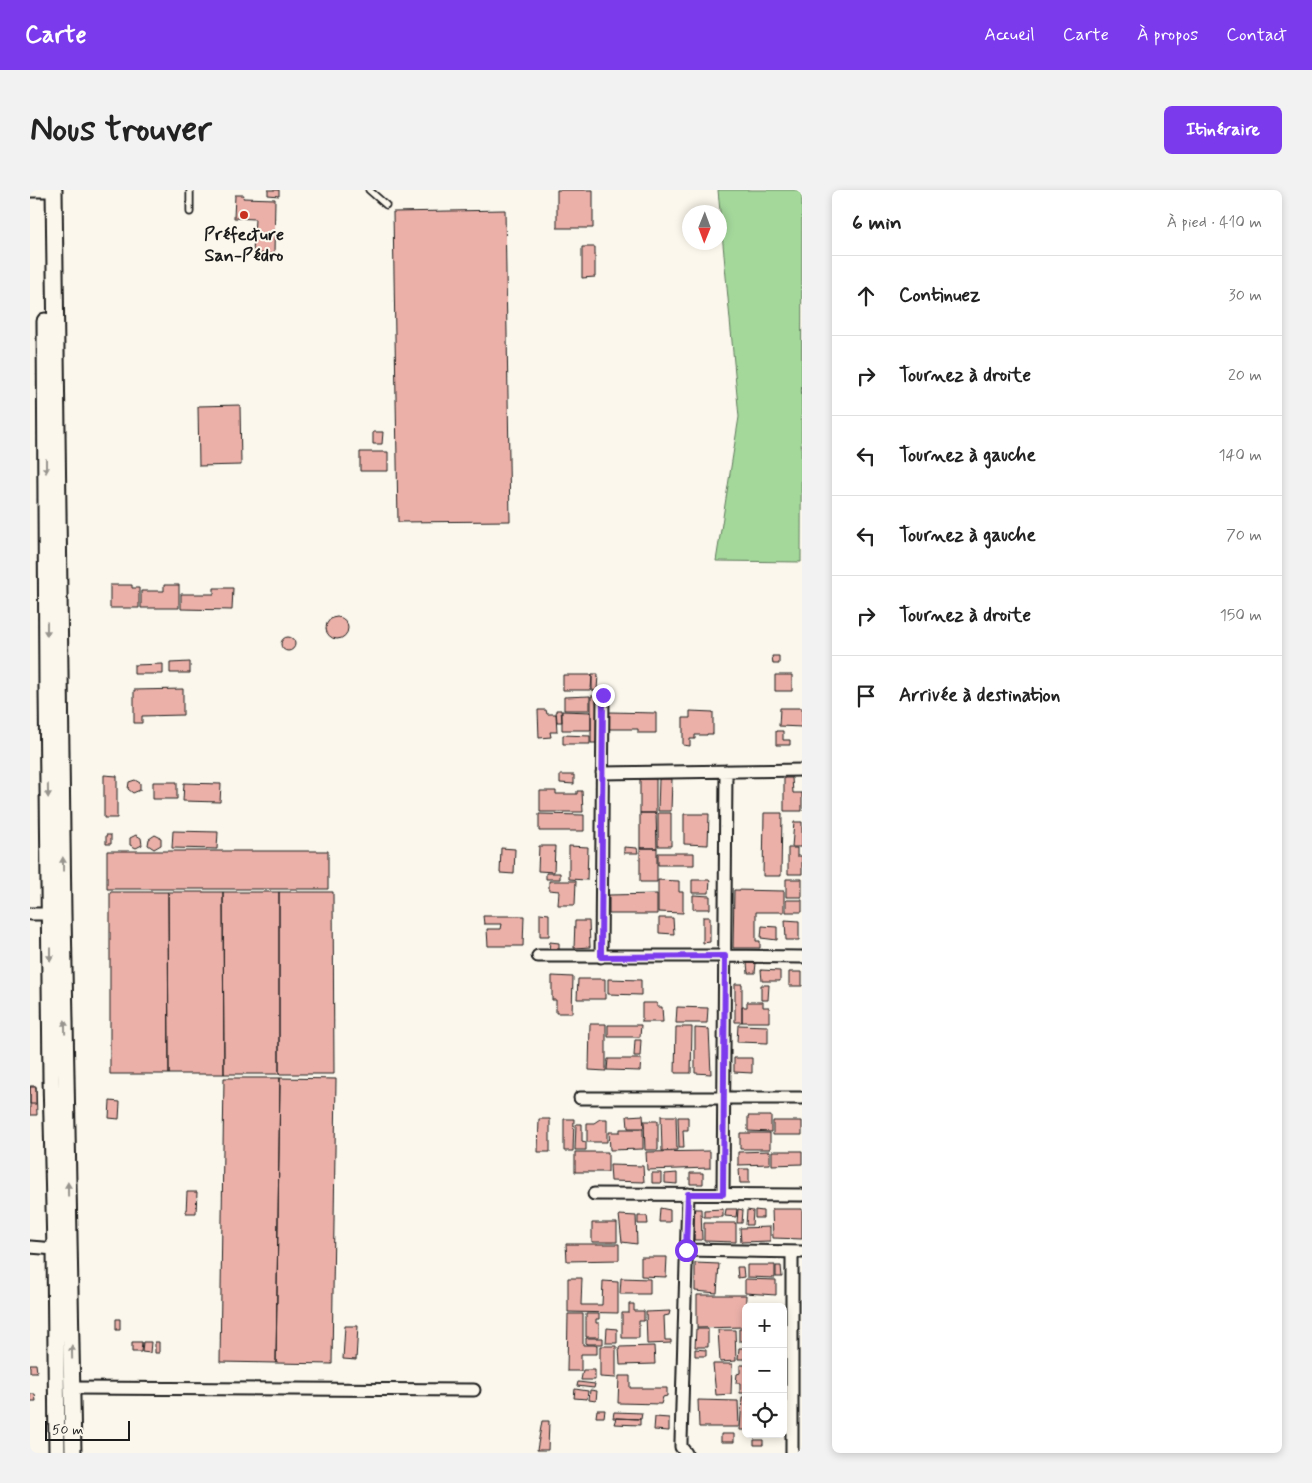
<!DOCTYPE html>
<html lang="fr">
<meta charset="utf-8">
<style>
:root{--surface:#fff;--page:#f2f2f2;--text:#222;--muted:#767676;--line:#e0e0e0;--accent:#7c3aed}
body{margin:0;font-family:Mynerve,sans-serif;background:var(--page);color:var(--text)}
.controls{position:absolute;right:15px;bottom:15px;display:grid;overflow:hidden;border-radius:8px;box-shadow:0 2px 8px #0003}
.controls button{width:45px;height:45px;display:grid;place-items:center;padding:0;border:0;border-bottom:1px solid var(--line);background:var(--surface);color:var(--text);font:25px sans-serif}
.compass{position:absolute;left:652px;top:15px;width:45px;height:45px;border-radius:50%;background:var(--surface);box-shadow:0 2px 8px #0003;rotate:181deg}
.scale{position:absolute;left:15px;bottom:12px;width:85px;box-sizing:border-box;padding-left:5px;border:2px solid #1c1c1c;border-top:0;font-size:14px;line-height:18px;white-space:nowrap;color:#1c1c1c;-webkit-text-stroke:4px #fbf7ec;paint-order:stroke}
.stop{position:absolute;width:15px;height:15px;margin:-11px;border:4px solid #7c3aed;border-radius:50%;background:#fff}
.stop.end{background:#7c3aed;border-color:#fff;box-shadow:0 1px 5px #0008}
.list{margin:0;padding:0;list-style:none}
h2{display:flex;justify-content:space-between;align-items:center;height:65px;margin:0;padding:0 20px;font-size:21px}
h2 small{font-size:16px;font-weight:400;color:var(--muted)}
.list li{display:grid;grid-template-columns:32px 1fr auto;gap:15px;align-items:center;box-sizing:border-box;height:80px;padding:0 20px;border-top:1px solid var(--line)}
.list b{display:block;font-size:19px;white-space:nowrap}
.list em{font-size:16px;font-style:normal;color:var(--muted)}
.icon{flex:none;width:28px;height:28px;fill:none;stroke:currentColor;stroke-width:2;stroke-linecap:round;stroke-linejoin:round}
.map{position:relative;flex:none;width:772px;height:1263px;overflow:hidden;border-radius:8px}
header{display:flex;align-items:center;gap:30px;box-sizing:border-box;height:70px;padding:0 25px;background:var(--accent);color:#fff}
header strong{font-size:24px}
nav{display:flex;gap:28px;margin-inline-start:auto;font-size:18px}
.intro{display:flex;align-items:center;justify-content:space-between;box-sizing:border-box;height:120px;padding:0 30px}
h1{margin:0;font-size:35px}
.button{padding:12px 22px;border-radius:8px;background:var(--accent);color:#fff;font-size:18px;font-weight:700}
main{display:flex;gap:30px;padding:0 30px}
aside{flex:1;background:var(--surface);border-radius:8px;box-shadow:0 2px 8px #0003}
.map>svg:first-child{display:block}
</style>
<header>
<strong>Carte</strong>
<nav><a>Accueil</a><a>Carte</a><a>À propos</a><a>Contact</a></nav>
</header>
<div class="intro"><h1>Nous trouver</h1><a class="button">Itinéraire</a></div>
<main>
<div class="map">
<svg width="772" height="1263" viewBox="0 0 772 1263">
<rect width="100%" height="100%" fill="#fbf7ec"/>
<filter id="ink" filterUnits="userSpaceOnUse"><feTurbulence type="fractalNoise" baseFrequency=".02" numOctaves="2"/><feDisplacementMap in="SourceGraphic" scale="10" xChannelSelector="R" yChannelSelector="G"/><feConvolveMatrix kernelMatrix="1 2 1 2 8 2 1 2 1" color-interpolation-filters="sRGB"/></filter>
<g filter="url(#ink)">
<path fill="#a4d89b" stroke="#607a5c" d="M688 0H772L771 372 686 371 709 227Z"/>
<path fill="#ebb1a9" stroke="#1c1c1c" d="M238 0H249V6L238 5Z
M527 0H563V38H527Z
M205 5H214L213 8 245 9 244 64 223 63 225 29 204 28Z
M475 20 480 331 368 332 363 22Z
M552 57H565V87L552 88Z
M210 215 211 275 169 276 168 216Z
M343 242H353L352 254H343Z
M330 262H358V281H330Z
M80 395H102V398H109V418H80Z
M134 395H149V418H111V401H134Z
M184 398H203L202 420 151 419V404H184Z
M296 438a11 11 0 1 1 22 0a11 11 0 1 1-22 0Z
M251 454a7 7 0 1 1 14 0a7 7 0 1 1-14 0Z
M742 466H749V474H743Z
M160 472V483H140V473Z
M133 474V484H104V475Z
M562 484H568L567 501 562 500Z
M533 485H562L561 500H533Z
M745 485H762V501H745Z
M153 499V525L112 526V533H104V500Z
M560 506V520H534V507Z
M561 506H567V553H561Z
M750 518H772V537L749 536Z
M508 520H516L517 524H526L527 542H520L521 547 509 548Z
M526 520H531L532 532H527Z
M532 521 561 522V540H532Z
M660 521 683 522V544H677V545H665V549H660V556L653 555V528H660Z
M579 522 626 523V543H608V539H579Z
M746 541H753V550H760V555H746Z
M533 545 560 546V554H533Z
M74 585 87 586V628H74Z
M530 585H544V594L530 593Z
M754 588H762L763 603H772V621H754Z
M610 589H626V623H610Z
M629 589H642L641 621H628Z
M105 590 110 593V600L103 603 98 599 99 592Z
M123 592H147V609H123Z
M154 593 191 594 190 612 153 611Z
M510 601H526V604H547V601H552L553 622H510Z
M610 623H626L627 658H610Z
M628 623H641V656H628Z
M734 623H752L751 686H733Z
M509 624 554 625V641H509Z
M654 624H679L678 655 654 654Z
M764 632H772V657H762Z
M143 641 188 642 187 659 142 658Z
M76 645H81V654H76Z
M106 645 111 648 112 655 106 658 100 655V648Z
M125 645 131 648V655L124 659 118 655 119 649Z
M509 656H525L524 682 508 681Z
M539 656 558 657 557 690 539 689Z
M594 657 607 658 608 663H594Z
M471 658 485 659 484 684 470 683Z
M610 658H627V692H610Z
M758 658H767V666H772V684H758Z
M77 661H298V699H77Z
M628 663H664V675H628Z
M516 683H530V689H516Z
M756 689H772V707H756Z
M628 690 649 691V702H653V723L628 722Z
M662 690H680L679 703H662Z
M519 691H546L545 715H528L529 701 519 700Z
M704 700 754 701V722H726V751H730V758H703Z
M80 702H138L139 884H80Z
M138 702H193L194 884H139Z
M193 702H249V884H194Z
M249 702H303L304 884H249Z
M627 704V724H579V705Z
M663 705 680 706V719H663Z
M756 710H772V722H756Z
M510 723 519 724V746H510Z
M453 726H494L493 756H458L457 739H471L472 734H454Z
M673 727H680V752L673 753Z
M629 728H643L644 744 629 743Z
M755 730 769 731V750H756Z
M545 731H559L560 757 544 758Z
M732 736 747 737V750L731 748Z
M520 752 529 753V760H519Z
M717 773H726L725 783H718Z
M731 780 750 781V791H732Z
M759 782H772V796H759Z
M522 786 543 787 542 823H526V810H522Z
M548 789H575V809H547Z
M578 789 611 790V805L578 804Z
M705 794H712V832H705Z
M731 795H739L738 810H731Z
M717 812H733V817H739V832H712V817H717Z
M612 813H627V817H632L633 832H612Z
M647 817 678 818 677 833H646Z
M560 834H576V881L559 880Z
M578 835H611L610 847H578Z
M708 835 738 836V853L707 852Z
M646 837H662L661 883H645Z
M665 838 679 839 681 884 665 883Z
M605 850H611L610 866H604Z
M704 868H722V883L704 882Z
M578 869H611L610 881 577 880Z
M194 888H250L246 1173 190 1172Z
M250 888 306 889 302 1174 246 1173Z
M0 896H6L7 925H0Z
M0 897H6V914H0Z
M80 911 90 912 89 929 79 928Z
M613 925 614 938H598L597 926Z
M631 926H646L647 960 632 961Z
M718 926H741V942L718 941Z
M648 927H658V940H653L654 958H649Z
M509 929H520V962H508Z
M534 929H544L543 961H534Z
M570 929H577V952H557V933H564Z
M614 931H628V960H615Z
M743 931H772V945H743Z
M546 934H552V951L556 952V960H545Z
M590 939H613V959L580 960 579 942H590Z
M710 943H740V959H710Z
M680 961V978L617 980 616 962Z
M740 961V974L708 975V962Z
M742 961H772V974L742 975Z
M545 962H578V982H545Z
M580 975 613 976 614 992 581 991Z
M709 979H719V993H710Z
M622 983H631V993H622Z
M647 983V994L635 993V984Z
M660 983H673V994H660Z
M157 1002H167L166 1023H156Z
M630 1018 640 1020V1032H629Z
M664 1019H671L672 1050H664Z
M693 1019V1027H674V1020Z
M696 1019H707L706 1027 695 1026Z
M708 1019 713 1020 712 1033H707Z
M742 1019H772V1049L743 1048Z
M717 1020 723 1021 722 1035H716Z
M725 1020 733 1021V1028H725Z
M589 1025 606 1026 607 1054 592 1052Z
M608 1026H617L618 1034H608Z
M562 1033H587V1052H562Z
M674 1033H706V1052L674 1051Z
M740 1037V1051L711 1052 710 1038Z
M536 1054H589V1070L537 1071Z
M611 1067H637L636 1087 611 1086Z
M665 1073 689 1074 687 1103 665 1101Z
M717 1075H745V1088L717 1087Z
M746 1076H751L752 1087H746Z
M707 1077H713L714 1087 708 1088Z
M538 1088H552L551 1115H572L573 1091 588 1092V1123L538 1122Z
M591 1088 620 1089V1104H590Z
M715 1089 746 1090V1105L715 1103Z
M667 1105H716L715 1137 667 1138Z
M599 1114H604V1121H614V1131H609V1148H592V1123H599Z
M640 1121 639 1125 634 1126 635 1150H641V1153L617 1154 616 1122Z
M538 1124H553V1155H567V1164H551V1181H537Z
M556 1124H569V1129H566V1133H569V1147H556Z
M86 1129H90V1140H86Z
M315 1136H328L326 1170 313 1169Z
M577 1138 587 1139V1153H576Z
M666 1139H678V1157H665Z
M709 1139H716V1151H709Z
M688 1140H705L706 1171 690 1172Z
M556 1148H573V1154H556Z
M102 1152H112L111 1162H102Z
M113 1152H121L120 1163 112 1162Z
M125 1152H129V1163H125Z
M570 1156H586V1188L570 1187Z
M624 1156 625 1174 590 1175 589 1157Z
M709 1158H716V1169H708Z
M665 1159 676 1160V1166H665Z
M0 1174H6L7 1182H0Z
M683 1174H702L701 1204 686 1205Z
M710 1175H716V1203H710V1193H706L707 1184 710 1183Z
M553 1180H565V1190H551Z
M589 1186H600V1198H637V1206L633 1207 631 1214 588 1213Z
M548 1192 565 1194 564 1198 547 1196Z
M545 1199 558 1201 557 1209 544 1208Z
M560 1200 567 1201 566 1211 559 1210Z
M0 1204H5L6 1211H0Z
M712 1207H716V1240H710Z
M668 1210 708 1211 709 1237H669Z
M567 1220H575L574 1227H566Z
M584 1222 612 1223 611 1229 583 1228Z
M625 1227 639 1228V1241L624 1240Z
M586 1228 610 1229V1235L584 1234Z
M512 1231H519L518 1260H507Z
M691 1244H704V1252H691Z
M724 1250H733V1255H724Z"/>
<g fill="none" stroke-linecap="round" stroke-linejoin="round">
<g stroke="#1c1c1c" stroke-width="9">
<path id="lane" d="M339 0 356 15
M160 22V0"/>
</g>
<g stroke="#1c1c1c" stroke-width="15">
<path id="street" d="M0 1H24
M572 583 772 580
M0 724H26
M508 766H695L772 767
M571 767 573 505
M550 908H772
M564 1004 772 1005
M693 1004 696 581
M0 1057 25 1059
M656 1060 772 1062
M43 1198 444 1200
M656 1263 651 1257V1251L658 1004
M762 1263V1062"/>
</g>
<g stroke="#1c1c1c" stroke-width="19">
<path id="secondary" d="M24 0 33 724 43 1263
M15 131 17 498 21 889 25 1059 27 1263"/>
</g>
<use href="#lane" stroke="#fbf7ec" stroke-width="5.5"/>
<use href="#street" stroke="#fbf7ec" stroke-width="11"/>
<use href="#secondary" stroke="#fbf7ec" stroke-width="15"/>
</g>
<defs><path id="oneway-solid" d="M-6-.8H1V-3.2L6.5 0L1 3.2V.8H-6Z" transform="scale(1.25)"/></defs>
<g fill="#97948e">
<use href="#oneway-solid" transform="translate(16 276) rotate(90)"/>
<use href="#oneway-solid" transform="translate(17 439) rotate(90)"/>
<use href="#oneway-solid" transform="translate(18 601) rotate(89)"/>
<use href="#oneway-solid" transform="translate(33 674) rotate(-91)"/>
<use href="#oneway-solid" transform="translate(20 764) rotate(90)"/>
<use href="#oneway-solid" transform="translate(35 837) rotate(-91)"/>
<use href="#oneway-solid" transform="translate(38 999) rotate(-91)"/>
<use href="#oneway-solid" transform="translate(42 1162) rotate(-91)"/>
</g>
</g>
<g fill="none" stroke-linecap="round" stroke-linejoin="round" filter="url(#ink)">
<path stroke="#7c3aed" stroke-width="6" d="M573 505 571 767 695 766 693 1004H658L656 1060"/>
</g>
<circle fill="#c8321e" stroke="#fbf7ec" stroke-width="2" cx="214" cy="25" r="5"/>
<g text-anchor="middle" stroke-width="4" stroke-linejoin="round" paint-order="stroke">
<g font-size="18" font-weight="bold" fill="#1c1c1c" stroke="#fbf7ec">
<text x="214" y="50">Préfecture<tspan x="214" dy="21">San-Pédro</tspan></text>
</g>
</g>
</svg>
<div class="controls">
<button>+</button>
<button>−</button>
<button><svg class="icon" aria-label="locate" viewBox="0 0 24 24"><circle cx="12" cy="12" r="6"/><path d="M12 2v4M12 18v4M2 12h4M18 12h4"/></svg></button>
</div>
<svg class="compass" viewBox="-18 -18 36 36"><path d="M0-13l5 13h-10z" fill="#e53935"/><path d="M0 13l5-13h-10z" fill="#767676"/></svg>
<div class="scale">50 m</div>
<div class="stop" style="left:656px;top:1060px"></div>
<div class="stop end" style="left:573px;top:505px"></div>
</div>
<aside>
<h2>6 min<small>À pied · 410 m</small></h2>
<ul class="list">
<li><svg class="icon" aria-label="ahead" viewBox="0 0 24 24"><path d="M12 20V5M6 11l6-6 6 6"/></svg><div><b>Continuez</b></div><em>30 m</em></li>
<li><svg class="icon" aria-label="right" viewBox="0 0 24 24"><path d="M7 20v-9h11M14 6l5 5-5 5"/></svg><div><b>Tournez à droite</b></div><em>20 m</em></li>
<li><svg class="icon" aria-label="left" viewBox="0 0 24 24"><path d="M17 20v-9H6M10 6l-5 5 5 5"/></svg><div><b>Tournez à gauche</b></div><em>140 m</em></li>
<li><svg class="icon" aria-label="left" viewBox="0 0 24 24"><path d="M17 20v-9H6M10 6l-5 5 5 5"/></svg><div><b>Tournez à gauche</b></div><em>70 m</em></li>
<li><svg class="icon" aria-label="right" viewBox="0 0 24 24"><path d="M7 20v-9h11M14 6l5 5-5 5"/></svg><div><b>Tournez à droite</b></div><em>150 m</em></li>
<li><svg class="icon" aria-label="arrive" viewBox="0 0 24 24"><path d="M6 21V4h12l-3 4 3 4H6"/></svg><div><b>Arrivée à destination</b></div></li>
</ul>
</aside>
</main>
